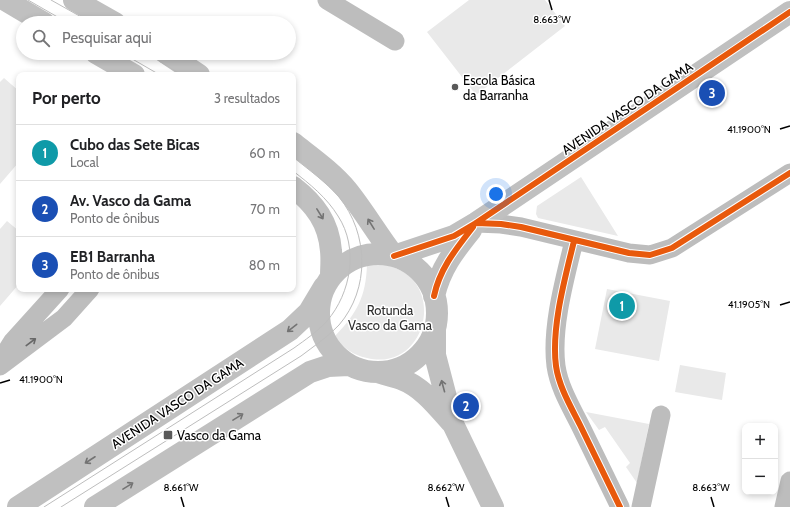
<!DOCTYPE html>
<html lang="pt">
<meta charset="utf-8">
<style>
:root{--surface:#fff;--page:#f2f2f2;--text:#202124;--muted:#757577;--line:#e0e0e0;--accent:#ea580c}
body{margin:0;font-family:Cabin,sans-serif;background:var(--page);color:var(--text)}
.controls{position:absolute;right:12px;bottom:12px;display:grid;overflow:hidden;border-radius:8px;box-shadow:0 2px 6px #0003}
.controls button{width:36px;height:36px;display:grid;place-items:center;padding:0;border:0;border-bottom:1px solid var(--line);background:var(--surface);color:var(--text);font:20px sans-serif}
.you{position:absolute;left:496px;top:194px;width:14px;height:14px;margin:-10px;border:3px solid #fff;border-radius:50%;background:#1a73e8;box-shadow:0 0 0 6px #1a73e833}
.badge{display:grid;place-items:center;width:26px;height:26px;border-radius:50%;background:var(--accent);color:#fff;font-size:13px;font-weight:700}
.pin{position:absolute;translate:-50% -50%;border:2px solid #fff;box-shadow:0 1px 4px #0006}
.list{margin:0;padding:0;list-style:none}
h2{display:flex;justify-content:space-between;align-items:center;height:52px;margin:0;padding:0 16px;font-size:17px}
h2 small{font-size:13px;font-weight:400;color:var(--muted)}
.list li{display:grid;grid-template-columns:26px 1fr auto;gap:12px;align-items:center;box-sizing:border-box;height:56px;padding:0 16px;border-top:1px solid var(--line)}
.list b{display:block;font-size:15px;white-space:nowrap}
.list p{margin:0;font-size:13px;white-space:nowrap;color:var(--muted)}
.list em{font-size:13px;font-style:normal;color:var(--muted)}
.icon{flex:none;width:22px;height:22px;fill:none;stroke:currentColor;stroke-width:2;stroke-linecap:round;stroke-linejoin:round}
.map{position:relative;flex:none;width:790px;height:507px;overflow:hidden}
.search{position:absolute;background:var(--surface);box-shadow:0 2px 6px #0003;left:16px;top:16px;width:280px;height:44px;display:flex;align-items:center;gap:10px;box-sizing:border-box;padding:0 14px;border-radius:22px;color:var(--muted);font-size:15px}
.panel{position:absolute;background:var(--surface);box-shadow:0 2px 6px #0003;left:16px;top:72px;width:280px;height:220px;border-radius:8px}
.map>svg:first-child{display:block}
</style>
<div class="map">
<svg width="790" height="507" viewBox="0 0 790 507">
<rect width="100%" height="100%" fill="#fff"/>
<path fill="#e9e9e9" d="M469 0H545L565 26 476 95 427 32Z
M4 78 19 91V162L0 184V82Z
M581 177 618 236 538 218 536 214 537 206Z
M7 221 19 231V284L0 306V229Z
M367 264C373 264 379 263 385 265 450 278 427 373 367 358 353 355 343 348 335 336 357 313 366 297 367 264Z
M607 289 670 301 659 361 595 349Z
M680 365 726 373 722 400 675 392Z
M586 412 649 424 637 483 626 467 630 463 605 427 599 430Z"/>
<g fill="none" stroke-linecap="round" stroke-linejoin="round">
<path stroke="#bdbdbd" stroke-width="19" d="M327 0 395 41
M476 223 501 224 521 227 629 253 650 255 672 248 790 173
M574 241C565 278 551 328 556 366 559 387 571 407 580 425 593 452 607 480 620 507
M4 355 13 341 60 289
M0 366 64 318 90 289
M641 507 661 415
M784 507 790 481"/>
<path stroke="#c0c0c0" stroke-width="22" d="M5 0 44 23
M74 0 115 23
M96 53 134 75
M166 53 199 75
M293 143C312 158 332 172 347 190 364 211 377 234 394 256
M293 187C315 204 329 223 331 251 332 260 331 268 331 276
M319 313a59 59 0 1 1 118 0a59 59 0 1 1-118 0Z
M394 256 454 236 476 223 790 12
M434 296C440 269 454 251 471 230
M435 328V355L453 424 493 507
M377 372C384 374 393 376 401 379 422 387 436 405 451 422
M18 507 290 330 309 312 324 287
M95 507 310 372 328 366 349 365"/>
<path stroke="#bdbdbd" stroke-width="1" d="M28 0 68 23
M51 0 92 23
M122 53 160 75
M146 53 182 75
M44 507 294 348C305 340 317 332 327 321 351 293 359 248 338 216 327 198 310 184 293 171
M61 507 301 356C314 346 328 337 339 325 370 289 369 234 339 197 326 182 309 170 293 157"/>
<g stroke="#fff" stroke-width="8">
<path id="cycleway" d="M476 223 501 224 521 227 629 253 650 255 672 248 790 173
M574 241C565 278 551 328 556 366 559 387 571 407 580 425 593 452 607 480 620 507
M394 256 454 236 476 223 790 12
M434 296C440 268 456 249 473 227"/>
</g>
<use href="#cycleway" stroke="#e8590c" stroke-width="6"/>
</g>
<defs><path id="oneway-shaft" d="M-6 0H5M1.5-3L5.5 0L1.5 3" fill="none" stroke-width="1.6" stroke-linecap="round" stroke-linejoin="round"/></defs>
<g stroke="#737373">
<use href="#oneway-shaft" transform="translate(320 214) rotate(58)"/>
<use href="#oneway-shaft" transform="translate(371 224) rotate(-122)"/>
<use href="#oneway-shaft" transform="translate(292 328) rotate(142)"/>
<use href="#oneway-shaft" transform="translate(443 386) rotate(-105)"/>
<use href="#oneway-shaft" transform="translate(238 417) rotate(-32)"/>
<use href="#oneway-shaft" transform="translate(90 460) rotate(147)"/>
<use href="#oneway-shaft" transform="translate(128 486) rotate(-32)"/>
</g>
<use stroke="#686868" href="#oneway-shaft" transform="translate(31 342) rotate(-37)"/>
<path fill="none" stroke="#000" stroke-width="1.5" d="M549 0 552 10M780 129 790 126M780 305 790 302M0 383 10 380M181 497 184 507M446 497 449 507M711 497 714 507"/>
<g fill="#595959" stroke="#fff" stroke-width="1.5">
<circle cx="455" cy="87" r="4"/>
<rect x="163" y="430" width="10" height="10" rx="2"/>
</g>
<g text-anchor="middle" stroke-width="3" stroke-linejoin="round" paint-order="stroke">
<g font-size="13" fill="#000" stroke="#fff" text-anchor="start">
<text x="463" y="85">Escola Básica<tspan x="463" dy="15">da Barranha</tspan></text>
<text x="177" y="440">Vasco da Gama</text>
</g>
<g font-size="13" fill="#000" stroke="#fff">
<text transform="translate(627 108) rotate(-34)" y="5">AVENIDA VASCO DA GAMA</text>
<text transform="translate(177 403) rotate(-33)" y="5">AVENIDA VASCO DA GAMA</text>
</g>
<g font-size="13" fill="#2e2e2e" stroke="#fff">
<text x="390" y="315">Rotunda<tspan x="390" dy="15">Vasco da Gama</tspan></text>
</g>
</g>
<g font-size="10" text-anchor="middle" fill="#000" stroke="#fff" stroke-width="3" stroke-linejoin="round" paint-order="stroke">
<text x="552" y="23">8.663°W</text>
<text x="749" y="133">41.1900°N</text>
<text x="749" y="308">41.1905°N</text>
<text x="41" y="383">41.1900°N</text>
<text x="181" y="491">8.661°W</text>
<text x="446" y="491">8.662°W</text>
<text x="711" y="491">8.663°W</text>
</g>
</svg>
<div class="controls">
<button>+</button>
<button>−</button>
</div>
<div class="you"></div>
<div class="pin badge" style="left:622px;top:306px;background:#0f9aa8">1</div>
<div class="pin badge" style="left:466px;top:406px;background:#1a4fb4">2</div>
<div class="pin badge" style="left:712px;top:93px;background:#1a4fb4">3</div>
<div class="search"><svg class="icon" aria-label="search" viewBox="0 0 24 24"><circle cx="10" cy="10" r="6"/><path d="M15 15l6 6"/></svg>Pesquisar aqui</div>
<section class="panel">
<h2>Por perto<small>3 resultados</small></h2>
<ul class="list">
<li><span class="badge" style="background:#0f9aa8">1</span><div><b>Cubo das Sete Bicas</b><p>Local</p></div><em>60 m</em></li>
<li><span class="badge" style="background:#1a4fb4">2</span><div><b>Av. Vasco da Gama</b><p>Ponto de ônibus</p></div><em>70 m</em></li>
<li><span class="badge" style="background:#1a4fb4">3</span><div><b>EB1 Barranha</b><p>Ponto de ônibus</p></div><em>80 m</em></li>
</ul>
</section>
</div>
